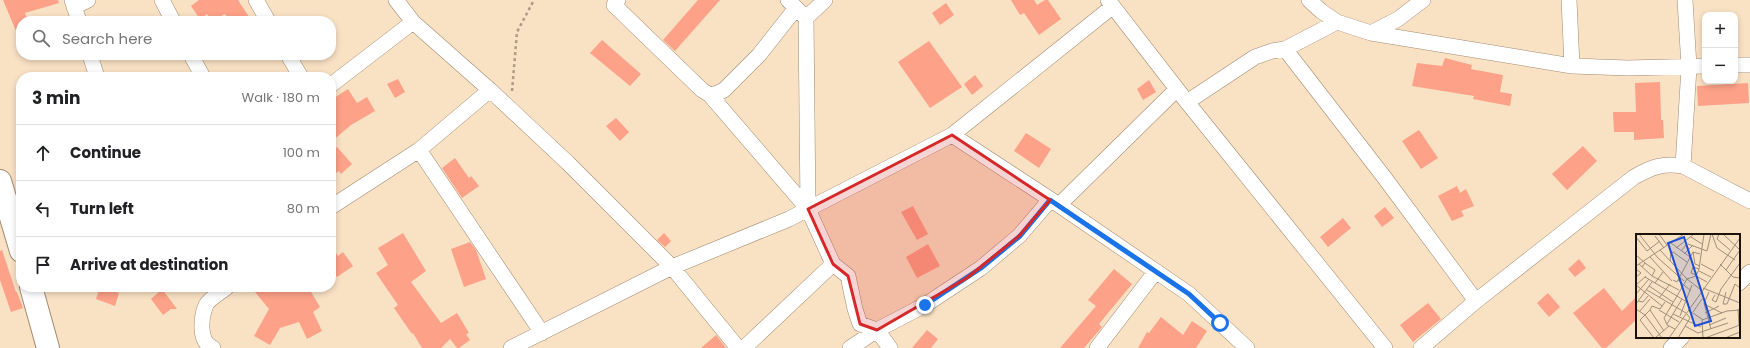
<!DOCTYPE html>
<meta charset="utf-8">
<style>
:root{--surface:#fff;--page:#f2f2f2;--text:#202124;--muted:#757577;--line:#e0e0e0}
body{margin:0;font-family:Poppins,sans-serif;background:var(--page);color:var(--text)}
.controls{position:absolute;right:12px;top:12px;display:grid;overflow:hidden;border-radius:8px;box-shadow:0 2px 6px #0003}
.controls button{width:36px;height:36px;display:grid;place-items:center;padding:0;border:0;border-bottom:1px solid var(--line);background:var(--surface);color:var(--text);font:20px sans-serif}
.stop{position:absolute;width:12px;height:12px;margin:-9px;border:3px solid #1a73e8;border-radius:50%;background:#fff}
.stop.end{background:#1a73e8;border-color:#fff;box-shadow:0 1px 4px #0008}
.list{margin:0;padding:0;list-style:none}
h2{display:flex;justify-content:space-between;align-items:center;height:52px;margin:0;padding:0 16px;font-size:17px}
h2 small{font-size:13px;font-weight:400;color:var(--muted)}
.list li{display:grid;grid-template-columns:26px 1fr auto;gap:12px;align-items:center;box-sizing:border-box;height:56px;padding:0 16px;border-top:1px solid var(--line)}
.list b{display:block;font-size:15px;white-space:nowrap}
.list em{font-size:13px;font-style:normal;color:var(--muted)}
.icon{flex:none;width:22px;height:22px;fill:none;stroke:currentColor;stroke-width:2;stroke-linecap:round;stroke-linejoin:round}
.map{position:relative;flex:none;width:1750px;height:348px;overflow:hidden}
.search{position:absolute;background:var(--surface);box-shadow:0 2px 6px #0003;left:16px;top:16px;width:320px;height:44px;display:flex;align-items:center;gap:10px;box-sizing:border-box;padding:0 14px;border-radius:16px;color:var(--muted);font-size:15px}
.panel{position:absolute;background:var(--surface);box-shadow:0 2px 6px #0003;left:16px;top:72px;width:320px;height:220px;border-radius:16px}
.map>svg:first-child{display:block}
</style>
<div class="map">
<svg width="1750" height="348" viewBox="0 0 1750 348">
<rect width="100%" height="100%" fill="#f9e1c4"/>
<path fill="#fda188" d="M3 0H58L59 3 25 13 28 21H21V43Z
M199 0H238L249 17 243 21H230L225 14 212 21 207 14 200 19 191 6Z
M698 0H720L675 51 663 40Z
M1011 0H1034L1037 5 1045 0H1048L1061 19 1039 35 1024 13 1020 15Z
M946 3 954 15 940 25 932 13Z
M602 40 641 74 630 86 590 53Z
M929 41 962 87 930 108 898 62Z
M1445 58 1472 65 1471 69 1503 75 1500 92 1512 94 1510 106 1473 99 1474 96 1412 86 1417 63 1442 66Z
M975 75 983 86 972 95 964 84Z
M398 79 405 92 395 98 387 84Z
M1149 80 1156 92 1143 100 1137 89Z
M1660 82 1661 120H1663L1664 138 1634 140V132H1614L1613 112H1636L1635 83Z
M1748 83 1749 103 1698 106 1697 86Z
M348 89 357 103 367 97 375 111 351 125 331 142V100Z
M616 118 629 132 620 141 606 126Z
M1419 130 1438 158 1421 169 1402 141Z
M1026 133 1051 149 1039 168 1014 151Z
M1583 146 1597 161 1567 190 1552 174Z
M337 147 352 164 341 174 339 171 336 173 331 168V153Z
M455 158 469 178 471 176 479 186 462 198 442 168Z
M1457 186 1460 193 1466 189 1474 206 1461 211 1464 216 1452 221 1438 196Z
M913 206 928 234 917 240 901 212Z
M1385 207 1394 218 1382 227 1374 216Z
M1343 218 1351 228 1328 247 1320 237Z
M403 233 426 271 411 282 441 323 457 313 469 333 466 334 470 340 459 348H457L450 339 441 348H422L413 333 412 334 394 308 398 305 376 273 388 265 378 248Z
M664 233 671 241 665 247 657 240Z
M470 242 476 250 486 279 464 287 451 249Z
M928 244 940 266 917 278 906 257Z
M331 246 338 256 343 252 353 266 337 277 331 269Z
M2 250 16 292H17L23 308 11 312 0 280V251Z
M1579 259 1586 268 1575 277 1568 269Z
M1114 269 1132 284 1099 324 1102 327 1084 348H1060L1096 306 1088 300Z
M100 287 119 293 115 306 96 299Z
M251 287H308L320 307 313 312 322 331 307 339 299 322 280 328 270 345 254 336 269 309Z
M1604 288 1622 311 1637 296V319L1606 348H1602L1573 313Z
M162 289 177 309H171L163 315 151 299Z
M1548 293 1560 307 1549 317 1537 303Z
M1428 303 1441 319 1413 342 1400 325Z
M1161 317 1183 335 1192 321 1207 331 1196 348H1138L1147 332 1149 333Z
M927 330 938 339 931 348H912Z
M716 335 726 348H701Z"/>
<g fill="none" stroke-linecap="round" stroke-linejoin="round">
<g stroke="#a18a70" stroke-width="16">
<path id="street" d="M72 0 79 21
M162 0 173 21
M256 0 268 21
M396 0 413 22 490 90 568 163 672 267 738 348
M618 0 614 5 702 90 710 95 718 93 724 90 759 55 796 8
M788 0 806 18 808 209
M1108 0 1187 102 1385 348
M1309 0 1321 11 1337 22 1371 33 1572 66 1628 68 1705 66
M1569 0 1572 66
M74 7 88 0
M806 18 825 0
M1371 33 1398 19 1423 0
M1285 49 1384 177 1476 301
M90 55 97 77
M191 55 203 77
M288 55 301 77
M1735 65H1750
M331 85 413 22
M710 95 808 209
M1187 102 1255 57 1272 51 1285 49 1337 22
M952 135 1059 205 1189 294 1247 348
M419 150 542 333
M1683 166 1689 67 1685 0
M1059 205 1177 89
M331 207 419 150 490 90
M808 209 952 135 1112 7
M1739 283 1750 272
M213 348C198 342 201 317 206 305 208 300 221 292 227 287
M511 348 672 267 789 219 808 209 833 264 848 276 855 309 860 324 877 330 890 348
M744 348 833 264
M850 348 877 330 925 305 981 268 1019 236 1050 200
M1097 348 1156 271
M1421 348 1476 301 1634 177C1652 167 1662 163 1683 166L1750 201
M1671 348 1682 337"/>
</g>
<g stroke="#a18a70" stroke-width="24">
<path id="secondary" d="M0 181 21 251
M31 287 48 348"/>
</g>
<path stroke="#ad9b84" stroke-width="2.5" stroke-dasharray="3 3" stroke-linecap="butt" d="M512 91 517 32 534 0"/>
<use href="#street" stroke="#fff" stroke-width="15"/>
<use href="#secondary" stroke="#fff" stroke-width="22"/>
</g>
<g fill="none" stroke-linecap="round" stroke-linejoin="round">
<path stroke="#1a73e8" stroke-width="5" d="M925 305 981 268 1020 236 1050 200 1189 294 1220 323"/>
</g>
<path fill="#d62828" fill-opacity="0.2" stroke="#d62828" stroke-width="3" stroke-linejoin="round" d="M952 135 1050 200 1019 236 967 278 877 330 860 324 848 276 833 264 808 209Z"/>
<g transform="translate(1636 234)">
<rect width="104" height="104" fill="#f9e1c4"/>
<path fill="none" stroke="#a08f79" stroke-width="1" d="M3 0 22 24 48 47M23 0 31 11M76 0 81 14 99 26M83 0 81 5 94 16M87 0 104 16M19 2 28 14M0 3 11 17 24 7M55 3 66 10M35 9 54 23M52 10 71 17 75 0M40 14 58 0M24 16 51 45 28 84 31 91 39 95M45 17 51 10 49 7M57 18 59 30 64 32M48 20 57 11M0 21 9 29 6 33M14 23 36 47M34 27 35 19 37 18 51 28M9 29 19 36 16 42M3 30 16 42 43 56M65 30 78 37M84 30 97 43 104 44M0 32 48 0M0 35 5 39 0 43M90 36 104 16M63 37 75 43M60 41 55 39 57 33 63 35M60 42 71 48M9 43 51 68M51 45 60 42 63 35 68 0M51 45 65 56M37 46 41 48 57 18 64 20M42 46 55 57M19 49 27 38M0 51 26 72M0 51 10 42M13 52 37 68M67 54 104 69M11 56 50 79M73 58 68 69 75 95M90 58 87 70H91L99 50 104 54M0 60 13 45M79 61 76 66 80 68 85 55 104 29M23 64 34 50M2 67 7 68 12 62M0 70 16 48M68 70 86 79M0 75 9 81 26 104M102 75 103 91M14 76 4 86 18 104M23 76 43 88M52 76 66 85 67 104M4 77 14 65M57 78 66 65M69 79 83 72M37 80 65 93M44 82 56 51M66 86 91 77 104 76M31 90 46 65M73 91 90 84M49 92 62 99 92 89M28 97 14 76 16 72 24 75 29 68M19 104 33 92M33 104 104 4M42 104 54 84 51 80M69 104 104 91M89 104 104 98"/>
<path fill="#1d4ed8" fill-opacity="0.15" stroke="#1d4ed8" stroke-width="2" d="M48 3 75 87 59 92 32 9Z"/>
<rect width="104" height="104" fill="none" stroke="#1b1309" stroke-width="2"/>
</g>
</svg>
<div class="controls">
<button>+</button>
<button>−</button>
</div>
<div class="stop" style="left:1220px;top:323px"></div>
<div class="stop end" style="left:925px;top:305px"></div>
<div class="search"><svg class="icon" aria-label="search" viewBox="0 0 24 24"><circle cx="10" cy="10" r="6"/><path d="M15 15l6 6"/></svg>Search here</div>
<section class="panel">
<h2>3 min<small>Walk · 180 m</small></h2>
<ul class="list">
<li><svg class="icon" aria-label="ahead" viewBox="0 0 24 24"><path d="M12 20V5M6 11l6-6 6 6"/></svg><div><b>Continue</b></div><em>100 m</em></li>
<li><svg class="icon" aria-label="left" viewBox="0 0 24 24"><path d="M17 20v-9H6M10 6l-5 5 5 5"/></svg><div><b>Turn left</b></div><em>80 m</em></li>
<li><svg class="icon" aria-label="arrive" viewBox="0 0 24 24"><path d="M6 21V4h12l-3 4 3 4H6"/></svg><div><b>Arrive at destination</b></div></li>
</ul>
</section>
</div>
